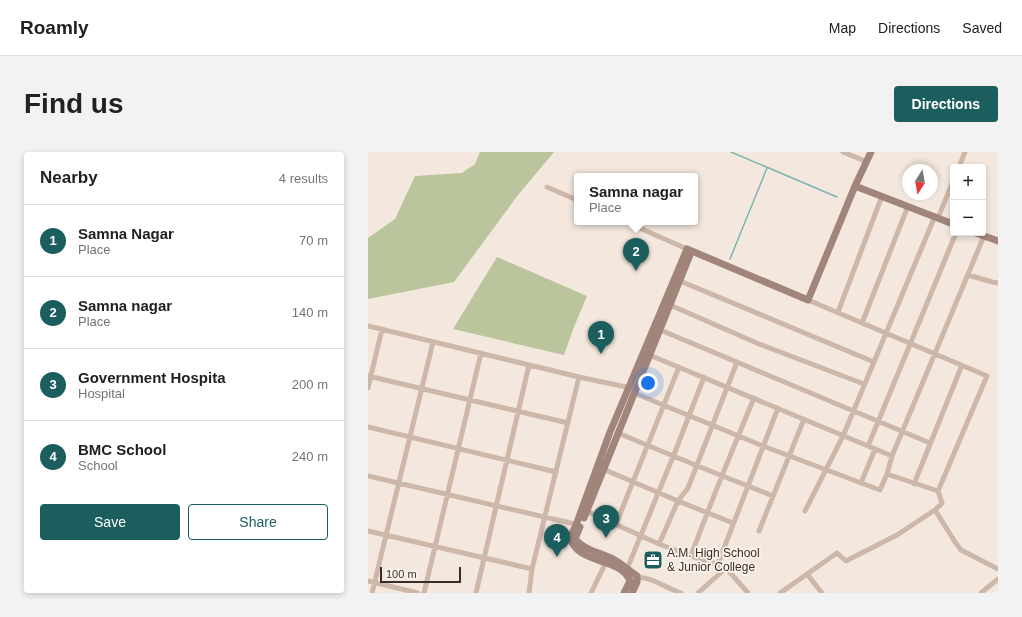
<!DOCTYPE html>
<meta charset="utf-8">
<style>
:root{--surface:#fff;--page:#f2f2f2;--text:#202124;--muted:#757577;--line:#e0e0e0;--accent:#1c5e5e}
body{margin:0;font-family:Helvetica,sans-serif;background:var(--page);color:var(--text)}
.controls{position:absolute;right:12px;top:12px;display:grid;overflow:hidden;border-radius:4px;box-shadow:0 2px 6px #0003}
.controls button{width:36px;height:36px;display:grid;place-items:center;padding:0;border:0;border-bottom:1px solid var(--line);background:var(--surface);color:var(--text);font:20px sans-serif}
.compass{position:absolute;left:534px;top:12px;width:36px;height:36px;border-radius:50%;background:var(--surface);box-shadow:0 2px 6px #0003;rotate:191deg}
.scale{position:absolute;left:12px;bottom:10px;width:81px;box-sizing:border-box;padding-left:4px;border:2px solid #3a2d29;border-top:0;font-size:11px;line-height:14px;white-space:nowrap;color:#3a2d29;-webkit-text-stroke:3px #fbf3eb;paint-order:stroke}
.you{position:absolute;left:280px;top:231px;width:14px;height:14px;margin:-10px;border:3px solid #fff;border-radius:50%;background:#1a73e8;box-shadow:0 0 0 6px #1a73e833}
.badge{display:grid;place-items:center;width:26px;height:26px;border-radius:50%;background:var(--accent);color:#fff;font-size:13px;font-weight:700}
.pin{position:absolute;translate:-50% -33px;filter:drop-shadow(0 1px 2px #0008)}
.pin::after{content:'';position:absolute;top:21px;width:14px;height:12px;background:inherit;clip-path:polygon(0 0,100% 0,50% 100%)}
.popup{position:absolute;left:206px;top:21px;width:124px;height:52px;box-sizing:border-box;display:grid;place-content:center;border-radius:4px;background:var(--surface);filter:drop-shadow(0 1px 3px #0005);font-size:13px;white-space:nowrap;color:var(--muted)}
.popup b{font-size:15px;color:var(--text)}
.popup::after{content:'';position:absolute;left:50%;top:100%;margin-left:-8px;border:8px solid transparent;border-top-color:var(--surface)}
.list{margin:0;padding:0;list-style:none}
h2{display:flex;justify-content:space-between;align-items:center;height:52px;margin:0;padding:0 16px;font-size:17px}
h2 small{font-size:13px;font-weight:400;color:var(--muted)}
.list li{display:grid;grid-template-columns:26px 1fr auto;gap:12px;align-items:center;box-sizing:border-box;height:72px;padding:0 16px;border-top:1px solid var(--line)}
.list b{display:block;font-size:15px;white-space:nowrap}
.list p{margin:0;font-size:13px;white-space:nowrap;color:var(--muted)}
.list em{font-size:13px;font-style:normal;color:var(--muted)}
.actions{display:flex;gap:8px;padding:12px 16px}
.actions a{flex:1;padding:9px 0;border:1px solid var(--accent);border-radius:4px;text-align:center;font-size:14px;color:var(--accent)}
.actions .main{background:var(--accent);color:#fff}
.map{position:relative;flex:none;width:630px;height:441px;overflow:hidden;border-radius:4px}
header{display:flex;align-items:center;gap:24px;box-sizing:border-box;height:56px;padding:0 20px;background:var(--surface);border-bottom:1px solid var(--line)}
header strong{font-size:19px}
nav{display:flex;gap:22px;margin-inline-start:auto;font-size:14px}
.intro{display:flex;align-items:center;justify-content:space-between;box-sizing:border-box;height:96px;padding:0 24px}
h1{margin:0;font-size:28px}
.button{padding:10px 18px;border-radius:4px;background:var(--accent);color:#fff;font-size:14px;font-weight:700}
main{display:flex;gap:24px;padding:0 24px}
aside{flex:1;background:var(--surface);border-radius:4px;box-shadow:0 2px 6px #0003}
.map>svg:first-child{display:block}
</style>
<header>
<strong>Roamly</strong>
<nav><a>Map</a><a>Directions</a><a>Saved</a></nav>
</header>
<div class="intro"><h1>Find us</h1><a class="button">Directions</a></div>
<main>
<aside>
<h2>Nearby<small>4 results</small></h2>
<ul class="list">
<li><span class="badge">1</span><div><b>Samna Nagar</b><p>Place</p></div><em>70 m</em></li>
<li><span class="badge">2</span><div><b>Samna nagar</b><p>Place</p></div><em>140 m</em></li>
<li><span class="badge">3</span><div><b>Government Hospita</b><p>Hospital</p></div><em>200 m</em></li>
<li><span class="badge">4</span><div><b>BMC School</b><p>School</p></div><em>240 m</em></li>
</ul>
<div class="actions"><a class="main">Save</a><a>Share</a></div>
</aside>
<div class="map">
<svg width="630" height="441" viewBox="0 0 630 441">
<rect width="100%" height="100%" fill="#f4e8de"/>
<path fill="#bac49d" d="M112 0H186L150 43 86 130 0 147V86L27 67 47 24 94 21 107 12Z
M129 105 219 144 206 175 196 203 85 177Z"/>
<g fill="none" stroke-linecap="round" stroke-linejoin="round">
<path stroke="#7bb3b1" stroke-width="1.5" d="M363 0 469 45
M362 107 399 16"/>
<path stroke="#cdb7a9" stroke-width="5" d="M475 0 499 10
M591 15 597 0
M179 35 209 48
M570 66 585 29
M258 70 319 97
M600 123 624 130 630 131
M312 129 506 210
M440 148 619 224 570 339 519 322
M302 153 391 192 496 232
M470 160 514 44
M494 171 540 54
M0 174 211 225 263 236
M290 177 562 291
M279 202 524 304
M0 224 200 271
M0 236 14 177
M266 241 395 294 512 338 519 322 524 304 616 84
M0 275 188 320
M250 281C293 299 336 317 380 334L351 409 348 412 323 404C342 351 364 299 386 246
M500 294 588 81
M235 317 310 349 365 371
M0 324 211 373
M493 331 507 297
M546 332 594 213
M405 344 380 334 410 256
M567 358 574 351 570 339
M218 359 291 392
M437 359 475 284 567 64
M248 372 311 215
M0 379 164 417
M391 379 436 267
M323 404 291 392 310 349 320 336 369 210
M348 412 358 416 380 441
M259 417 307 300 336 225
M439 422 454 441
M261 427C280 421 295 435 313 441
M0 429 50 441
M4 441 65 190
M56 441 113 201
M108 441 161 213
M161 441 164 417 211 225
M223 441 239 408
M330 441 358 416
M412 441 469 401 478 409 529 383 567 358 587 390 593 398 630 417
M613 441 630 427"/>
<path stroke="#a1857a" stroke-width="7" d="M487 34 585 72
M608 81 630 89
M216 366 322 103
M212 375 207 387C218 399 229 399 243 406 253 411 260 418 269 424V430L264 441
M256 441 262 429C252 404 211 414 202 386L208 373 242 280 319 97 440 148 487 34 503 0"/>
</g>
<defs>
<g id="office-square" transform="scale(1)"><rect x="-9" y="-9" width="18" height="18" rx="4" fill="#1c5e5e" stroke="#fbf3eb"/><path d="M-6-3h4V-5.5h4V-3h4V5H-6ZM-1-4.5V-3h2v-1.5ZM-6 0V1H6V0Z" fill="#fff"/></g>
</defs>
<g fill-rule="evenodd">
<use href="#office-square" x="285" y="408"/>
</g>
<g text-anchor="middle" stroke-width="3.5" stroke-linejoin="round" paint-order="stroke">
<g font-size="12" fill="#3a2d29" stroke="#fbf3eb" text-anchor="start">
<text x="299" y="405">A.M. High School<tspan x="299" dy="14">&amp; Junior College</tspan></text>
</g>
</g>
</svg>
<div class="controls">
<button>+</button>
<button>−</button>
</div>
<svg class="compass" viewBox="-18 -18 36 36"><path d="M0-13l5 13h-10z" fill="#e53935"/><path d="M0 13l5-13h-10z" fill="#757577"/></svg>
<div class="scale">100 m</div>
<div class="you"></div>
<div class="pin badge" style="left:233px;top:202px">1</div>
<div class="pin badge" style="left:268px;top:119px">2</div>
<div class="popup"><b>Samna nagar</b>Place</div>
<div class="pin badge" style="left:238px;top:386px">3</div>
<div class="pin badge" style="left:189px;top:405px">4</div>
</div>
</main>
